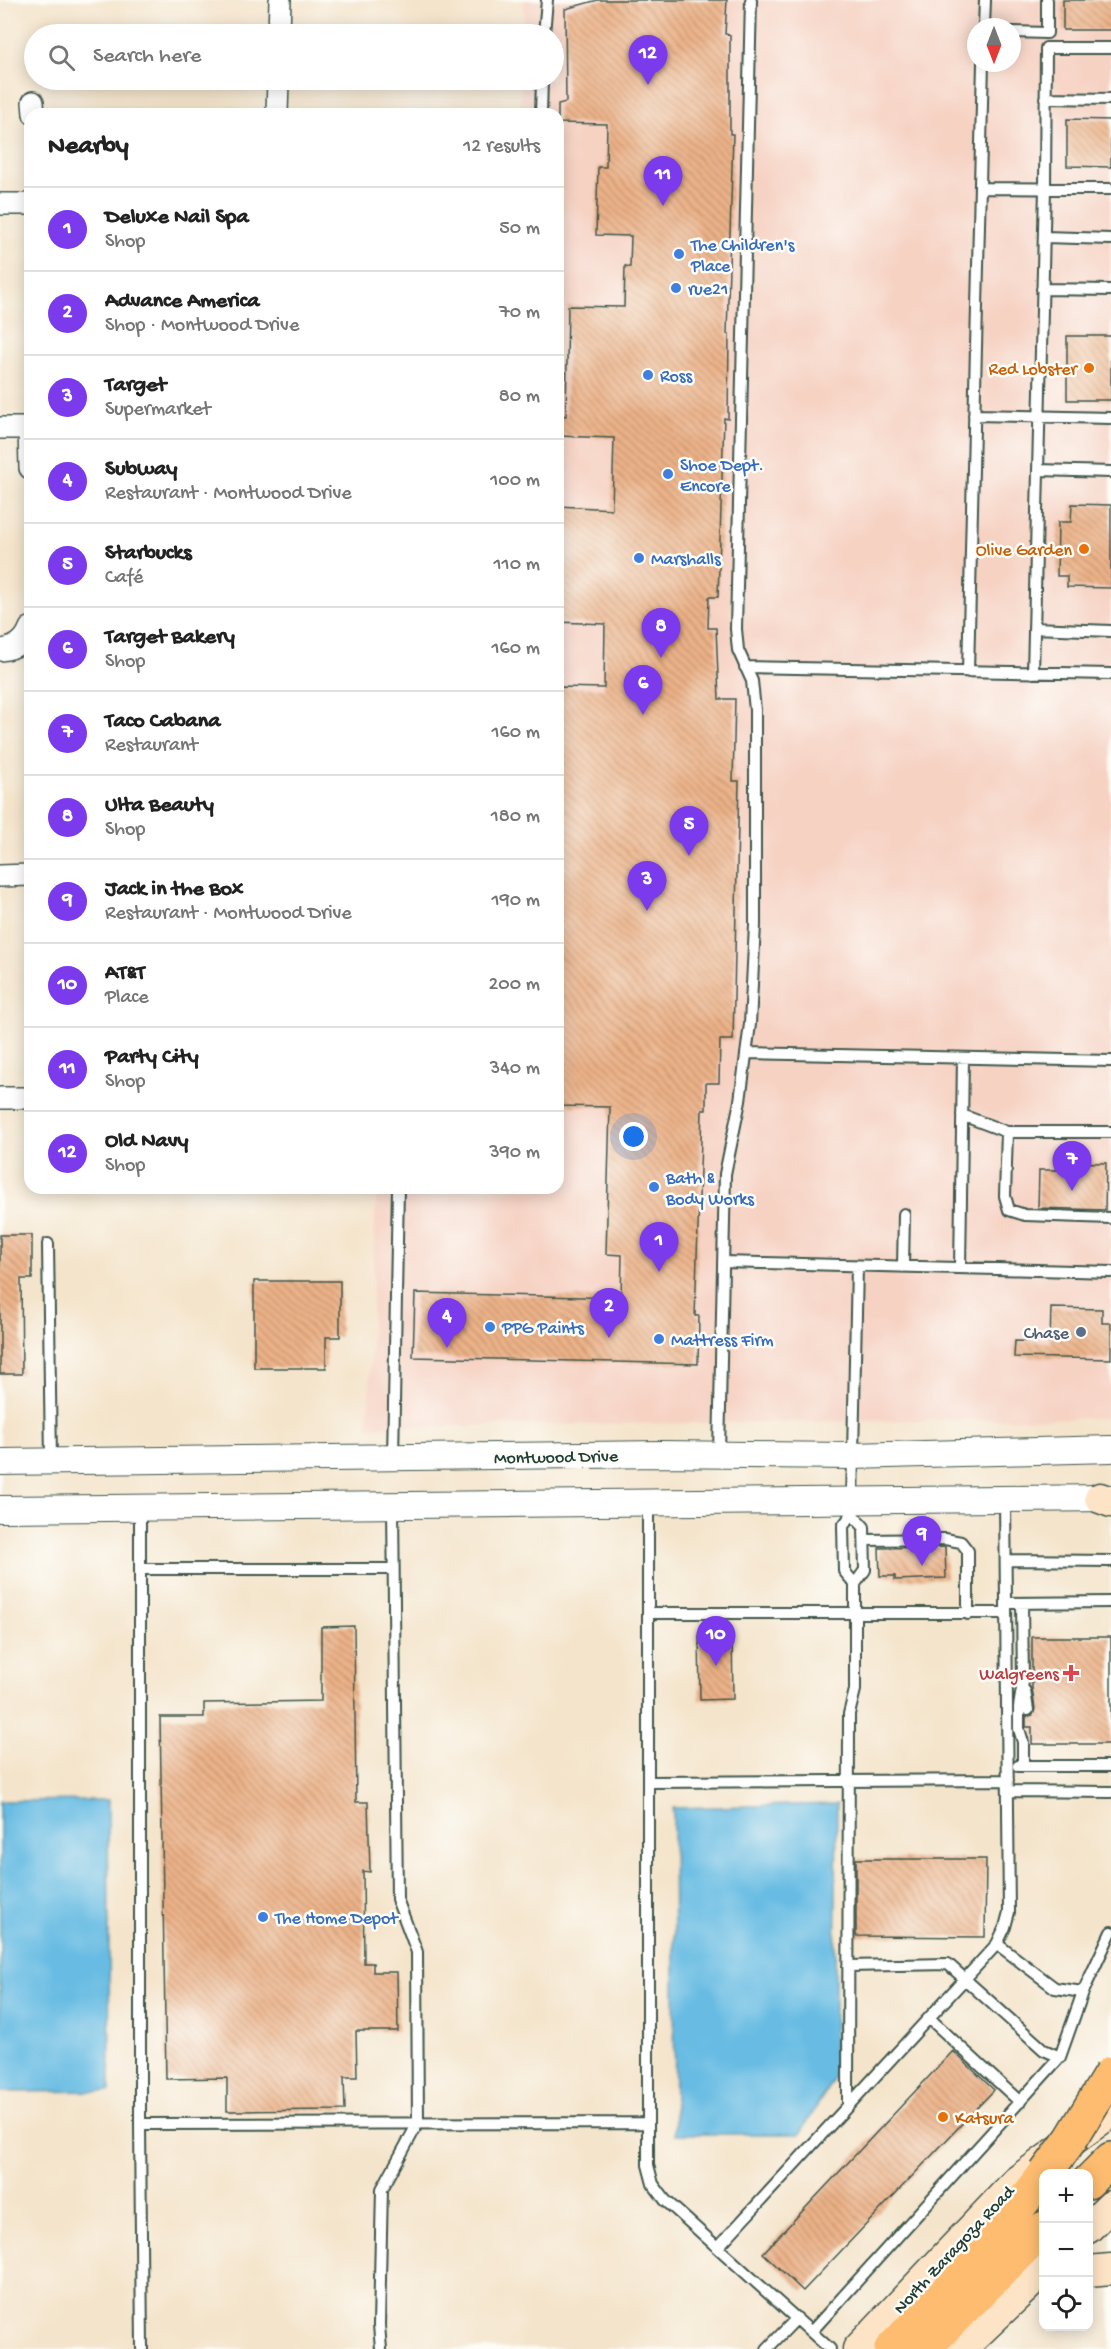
<!DOCTYPE html>
<meta charset="utf-8">
<style>
:root{--surface:#fff;--page:#f6f6f6;--text:#222;--muted:#767676;--line:#e0e0e0;--accent:#7c3aed}
body{margin:0;font-family:"Gochi Hand",sans-serif;background:var(--page);color:var(--text)}
.controls{position:absolute;right:18px;bottom:18px;display:grid;overflow:hidden;border-radius:12px;box-shadow:0 3px 15px #0003}
.controls button{width:54px;height:54px;display:grid;place-items:center;padding:0;border:0;border-bottom:2px solid var(--line);background:var(--surface);color:var(--text);font:30px sans-serif}
.compass{position:absolute;left:967px;top:18px;width:54px;height:54px;border-radius:50%;background:var(--surface);box-shadow:0 3px 15px #0003;rotate:180deg}
.you{position:absolute;left:634px;top:1137px;width:21px;height:21px;margin:-15px;border:4px solid #fff;border-radius:50%;background:#1a73e8;box-shadow:0 0 0 9px #1a73e833}
.badge{display:grid;place-items:center;width:39px;height:39px;border-radius:50%;background:var(--accent);color:#fff;font-size:20px;font-weight:700}
.pin{position:absolute;translate:-50% -50px;filter:drop-shadow(0 2px 3px #0008)}
.pin::after{content:'';position:absolute;top:32px;width:21px;height:18px;background:inherit;clip-path:polygon(0 0,100% 0,50% 100%)}
.list{margin:0;padding:0;list-style:none}
h2{display:flex;justify-content:space-between;align-items:center;height:78px;margin:0;padding:0 24px;font-size:26px}
h2 small{font-size:20px;font-weight:400;color:var(--muted)}
.list li{display:grid;grid-template-columns:39px 1fr auto;gap:18px;align-items:center;box-sizing:border-box;height:84px;padding:0 24px;border-top:2px solid var(--line)}
.list b{display:block;font-size:22px;white-space:nowrap}
.list p{margin:0;font-size:20px;white-space:nowrap;color:var(--muted)}
.list em{font-size:20px;font-style:normal;color:var(--muted)}
.icon{flex:none;width:33px;height:33px;fill:none;stroke:currentColor;stroke-width:2;stroke-linecap:round;stroke-linejoin:round}
.map{position:relative;flex:none;width:1111px;height:2349px;overflow:hidden}
.search{position:absolute;background:var(--surface);box-shadow:0 3px 15px #0003;left:24px;top:24px;width:540px;height:66px;display:flex;align-items:center;gap:15px;box-sizing:border-box;padding:0 21px;border-radius:33px;color:var(--muted);font-size:22px}
.panel{position:absolute;background:var(--surface);box-shadow:0 3px 15px #0003;left:24px;top:108px;width:540px;height:1086px;border-radius:18px}
.map>svg:first-child{display:block}
</style>
<div class="map">
<svg width="1111" height="2349" viewBox="0 0 1111 2349">
<defs>
<pattern id="building-back-hatch" width="6" height="6" patternUnits="userSpaceOnUse" patternTransform="scale(1.5)"><rect width="6" height="6" fill="#edb288"/><path d="M-1 5l2 2M0 0l6 6M5-1l2 2" fill="none" stroke="#bf9270"/></pattern>
</defs>
<rect width="100%" height="100%" fill="#fdfcf7"/>
<filter id="ink" filterUnits="userSpaceOnUse"><feTurbulence type="fractalNoise" baseFrequency=".0167" numOctaves="2"/><feDisplacementMap in="SourceGraphic" scale="12" xChannelSelector="R" yChannelSelector="G"/><feConvolveMatrix kernelMatrix="1 2 1 2 8 2 1 2 1" color-interpolation-filters="sRGB"/></filter>
<filter id="wash" filterUnits="userSpaceOnUse"><feTurbulence type="fractalNoise" baseFrequency=".008" numOctaves="4" result="noise"/><feDisplacementMap in="SourceGraphic" scale="24" xChannelSelector="R" yChannelSelector="G"/><feGaussianBlur stdDeviation="1.35" result="paint"/><feColorMatrix in="noise" values="0 0 0 0 0 0 0 0 0 0 0 0 0 0 0 0 0 1.4 0 .05"/><feComposite in="paint" operator="in"/></filter>
<g filter="url(#wash)">
<rect width="100%" height="100%" fill="#f4e4cb"/>
<path fill="#f6d2c3" fill-rule="evenodd" d="M524 0H1111V1418L368 1427 376 1188H558V114H520L521 80H554V34H523ZM976 27H1012V63H976Z"/>
<path fill="#67bce3" stroke="#437c8c" stroke-width="1.5" d="M108 1800 110 2091 0 2092V1801Z
M837 1804 834 2078 800 2134H675L673 1808Z"/>
<g id="blocks">
<path fill="url(#building-back-hatch)" d="M598 0H727L725 34 730 35V134H733L727 334H729L728 419 724 418 718 597H709L708 628H716L719 699H735L733 781H739L733 1040H720L719 1083H706V1110H702L695 1316H699L698 1364 413 1357 415 1293 621 1298 622 1255 606 1254 610 1107 558 1106V687L604 688 605 624 558 622V506L612 509 614 438 558 436V415L566 416 568 306 624 307 625 266 630 267 631 236 596 235 598 167H606L607 124 558 123V104L566 102 565 9Z
M1063 0H1111V30H1063Z
M1067 119 1111 120V167L1067 166Z
M1067 336H1111V400H1067Z
M1072 504 1111 505V588L1067 587V576H1057L1058 522H1071Z
M1057 1162 1106 1163 1105 1210 1038 1208 1039 1170H1057Z
M0 1235H32V1279H21L22 1374H0Z
M254 1281H340V1337H326V1368H254Z
M1051 1308 1102 1309V1323H1111V1359L1014 1357 1015 1341 1050 1342Z
M945 1547 946 1578 895 1580V1576H880L879 1548Z
M354 1626 356 1802H368L370 1872 363 1871 364 1963H373V1972H397L398 2031H356L357 2077H344L345 2110 227 2111V2078L166 2079 160 1717H204V1703L321 1701V1627Z
M699 1633H732L733 1699 700 1700Z
M1032 1637H1111V1744H1032V1727H1026V1717L1033 1715 1035 1709 1032 1688Z
M856 1859H986L985 1937 856 1936Z
M953 2051 994 2090 803 2291 763 2253Z"/>
</g>
</g>
<g filter="url(#ink)">
<use href="#blocks" fill-opacity="0" stroke="#3f564b" stroke-width="1.5"/>
<g fill="none" stroke-linecap="round" stroke-linejoin="round">
<g stroke="#3f564b" stroke-width="14">
<path id="service" d="M984 27 985 0
M1012 32 1047 33V0
M544 34 547 0
M1045 98 1111 99
M541 114 542 80
M980 188 1111 189
M1044 237 1111 239
M1042 289 1111 290
M974 415 1111 418
M1038 470 1111 472
M1034 628 1111 631
M745 667 1111 674
M968 672 983 63
M1033 673 1045 189 1046 48H1111
M746 1053 1111 1061
M962 1115 1007 1132H1111
M1007 1132 1005 1196 1009 1210 1025 1215 1111 1218
M48 1244 51 1461
M723 1262 1111 1272
M903 1267 904 1214
M960 1268 963 1058
M719 1454 725 1174 740 1101 750 1024 755 925V710L752 681 738 650 736 629 751 0
M393 1458 398 1188
M852 1502 857 1266
M648 1503V2165L653 2184 665 2200 830 2349
M140 1508V2124L648 2123
M865 1540 945 1539 961 1542 968 1551V1614
M1006 1560 1111 1561
M140 1569H393
M1006 1603 1111 1602
M1022 1603 1023 1682 1019 1707V1729L1023 1742V1766
M648 1613H1006
M1025 1691 1028 1710
M1018 1766H1111
M648 1782 1008 1780
M1008 1791 1111 1792
M997 1944 1055 1988 1083 1992
M848 1966 948 1964 1044 2050 1060 2057
M929 2018 1020 2102
M848 2105 849 1714 855 1690V1584L865 1570 864 1527 852 1514 843 1526 844 1571 855 1584
M140 2124 142 2349
M719 2246 997 1944 1005 1927 1009 1912 1005 1499
M811 2332 1060 2057 1083 1992 1111 1932
M381 2349 379 2325 382 2189 418 2123 417 1952 397 1899 393 1506
M767 2349 797 2318"/>
</g>
<g stroke="#3f564b" stroke-width="24">
<path id="minor" d="M279 34 280 0
M33 102 34 114
M277 114 278 80
M0 204H30
M0 428H30
M29 428 30 468
M0 650C15 649 25 642 30 628
M0 876 30 875
M0 1098H30"/>
</g>
<g stroke="#3f564b" stroke-width="28">
<path id="tertiary" d="M0 1462 662 1454 852 1456 1111 1449
M0 1509 1111 1498"/>
</g>
<g stroke="#3f564b" stroke-width="33">
<path id="secondary" d="M1100 1498 1111 1502
M1088 2228 1111 2206
M1088 2271 1111 2269
M858 2349 1017 2181 1111 2112
M961 2349 1044 2270"/>
</g>
<g stroke="#3f564b" stroke-width="36">
<path id="motorway" d="M1088 2182 1111 2159
M891 2349C945 2294 997 2237 1044 2175
M924 2349 1044 2228"/>
</g>
<use href="#service" stroke="#fff" stroke-width="10"/>
<use href="#minor" stroke="#fff" stroke-width="21"/>
<use href="#tertiary" stroke="#fff" stroke-width="26"/>
<use href="#secondary" stroke="#fee4c6" stroke-width="30"/>
<use href="#motorway" stroke="#fdbc70" stroke-width="33"/>
<g stroke="#3f564b" stroke-width="36" stroke-linecap="butt">
<path id="motorway-bridge" d="M1045 2174 1071 2139 1111 2073"/>
</g>
<use href="#motorway-bridge" stroke="#fdbc70" stroke-width="33"/>
</g>
</g>
<g fill="#3f7fe0" stroke="#fdfcf7" stroke-width="2">
<circle cx="679" cy="254" r="6"/>
<circle cx="676" cy="288" r="6"/>
<circle cx="648" cy="375" r="6"/>
<circle cx="668" cy="474" r="6"/>
<circle cx="639" cy="558" r="6"/>
<circle cx="654" cy="1187" r="6"/>
<circle cx="490" cy="1327" r="6"/>
<circle cx="659" cy="1339" r="6"/>
<circle cx="263" cy="1917" r="6"/>
</g>
<g fill="#e8710a" stroke="#fdfcf7" stroke-width="2">
<circle cx="1089" cy="368" r="6"/>
<circle cx="1084" cy="549" r="6"/>
<circle cx="943" cy="2117" r="6"/>
</g>
<circle fill="#5c6f8a" stroke="#fdfcf7" stroke-width="2" cx="1081" cy="1332" r="6"/>
<path fill="#e0444e" stroke="#fdfcf7" stroke-width="2" d="M1068 1664h6v6h6v6h-6v6h-6v-6h-6v-6h6z"/>
<g text-anchor="middle" stroke-width="5" stroke-linejoin="round" paint-order="stroke">
<g font-size="18" fill="#366cbe" stroke="#fdfcf7" text-anchor="start">
<text x="691" y="250">The Children's<tspan x="691" dy="21">Place</tspan></text>
<text x="688" y="294">rue21</text>
<text x="660" y="381">Ross</text>
<text x="680" y="470">Shoe Dept.<tspan x="680" dy="21">Encore</tspan></text>
<text x="651" y="564">Marshalls</text>
<text x="666" y="1183">Bath &amp;<tspan x="666" dy="21">Body Works</tspan></text>
<text x="502" y="1333">PPG Paints</text>
<text x="671" y="1345">Mattress Firm</text>
<text x="275" y="1923">The Home Depot</text>
</g>
<g font-size="18" fill="#c56008" stroke="#fdfcf7" text-anchor="end">
<text x="1077" y="374">Red Lobster</text>
<text x="1072" y="555">Olive Garden</text>
<text x="955" y="2123" text-anchor="start">Katsura</text>
</g>
<g font-size="18" fill="#4e5e75" stroke="#fdfcf7" text-anchor="end">
<text x="1069" y="1338">Chase</text>
</g>
<g font-size="18" fill="#1f3d34" stroke="#fdfcf7">
<text transform="translate(556 1456) rotate(-1)" y="6">Montwood Drive</text>
<text transform="translate(953 2249) rotate(-47)" y="6">North Zaragoza Road</text>
</g>
<g font-size="18" fill="#be3a42" stroke="#fdfcf7" text-anchor="end">
<text x="1059" y="1679">Walgreens</text>
</g>
</g>
</svg>
<div class="controls">
<button>+</button>
<button>−</button>
<button><svg class="icon" aria-label="locate" viewBox="0 0 24 24"><circle cx="12" cy="12" r="6"/><path d="M12 2v4M12 18v4M2 12h4M18 12h4"/></svg></button>
</div>
<svg class="compass" viewBox="-18 -18 36 36"><path d="M0-13l5 13h-10z" fill="#e53935"/><path d="M0 13l5-13h-10z" fill="#767676"/></svg>
<div class="you"></div>
<div class="pin badge" style="left:659px;top:1272px">1</div>
<div class="pin badge" style="left:609px;top:1338px">2</div>
<div class="pin badge" style="left:647px;top:911px">3</div>
<div class="pin badge" style="left:447px;top:1348px">4</div>
<div class="pin badge" style="left:689px;top:856px">5</div>
<div class="pin badge" style="left:643px;top:715px">6</div>
<div class="pin badge" style="left:1072px;top:1191px">7</div>
<div class="pin badge" style="left:661px;top:658px">8</div>
<div class="pin badge" style="left:922px;top:1566px">9</div>
<div class="pin badge" style="left:716px;top:1666px">10</div>
<div class="pin badge" style="left:663px;top:206px">11</div>
<div class="pin badge" style="left:648px;top:85px">12</div>
<div class="search"><svg class="icon" aria-label="search" viewBox="0 0 24 24"><circle cx="10" cy="10" r="6"/><path d="M15 15l6 6"/></svg>Search here</div>
<section class="panel">
<h2>Nearby<small>12 results</small></h2>
<ul class="list">
<li><span class="badge">1</span><div><b>Deluxe Nail Spa</b><p>Shop</p></div><em>50 m</em></li>
<li><span class="badge">2</span><div><b>Advance America</b><p>Shop · Montwood Drive</p></div><em>70 m</em></li>
<li><span class="badge">3</span><div><b>Target</b><p>Supermarket</p></div><em>80 m</em></li>
<li><span class="badge">4</span><div><b>Subway</b><p>Restaurant · Montwood Drive</p></div><em>100 m</em></li>
<li><span class="badge">5</span><div><b>Starbucks</b><p>Café</p></div><em>110 m</em></li>
<li><span class="badge">6</span><div><b>Target Bakery</b><p>Shop</p></div><em>160 m</em></li>
<li><span class="badge">7</span><div><b>Taco Cabana</b><p>Restaurant</p></div><em>160 m</em></li>
<li><span class="badge">8</span><div><b>Ulta Beauty</b><p>Shop</p></div><em>180 m</em></li>
<li><span class="badge">9</span><div><b>Jack in the Box</b><p>Restaurant · Montwood Drive</p></div><em>190 m</em></li>
<li><span class="badge">10</span><div><b>AT&amp;T</b><p>Place</p></div><em>200 m</em></li>
<li><span class="badge">11</span><div><b>Party City</b><p>Shop</p></div><em>340 m</em></li>
<li><span class="badge">12</span><div><b>Old Navy</b><p>Shop</p></div><em>390 m</em></li>
</ul>
</section>
</div>
